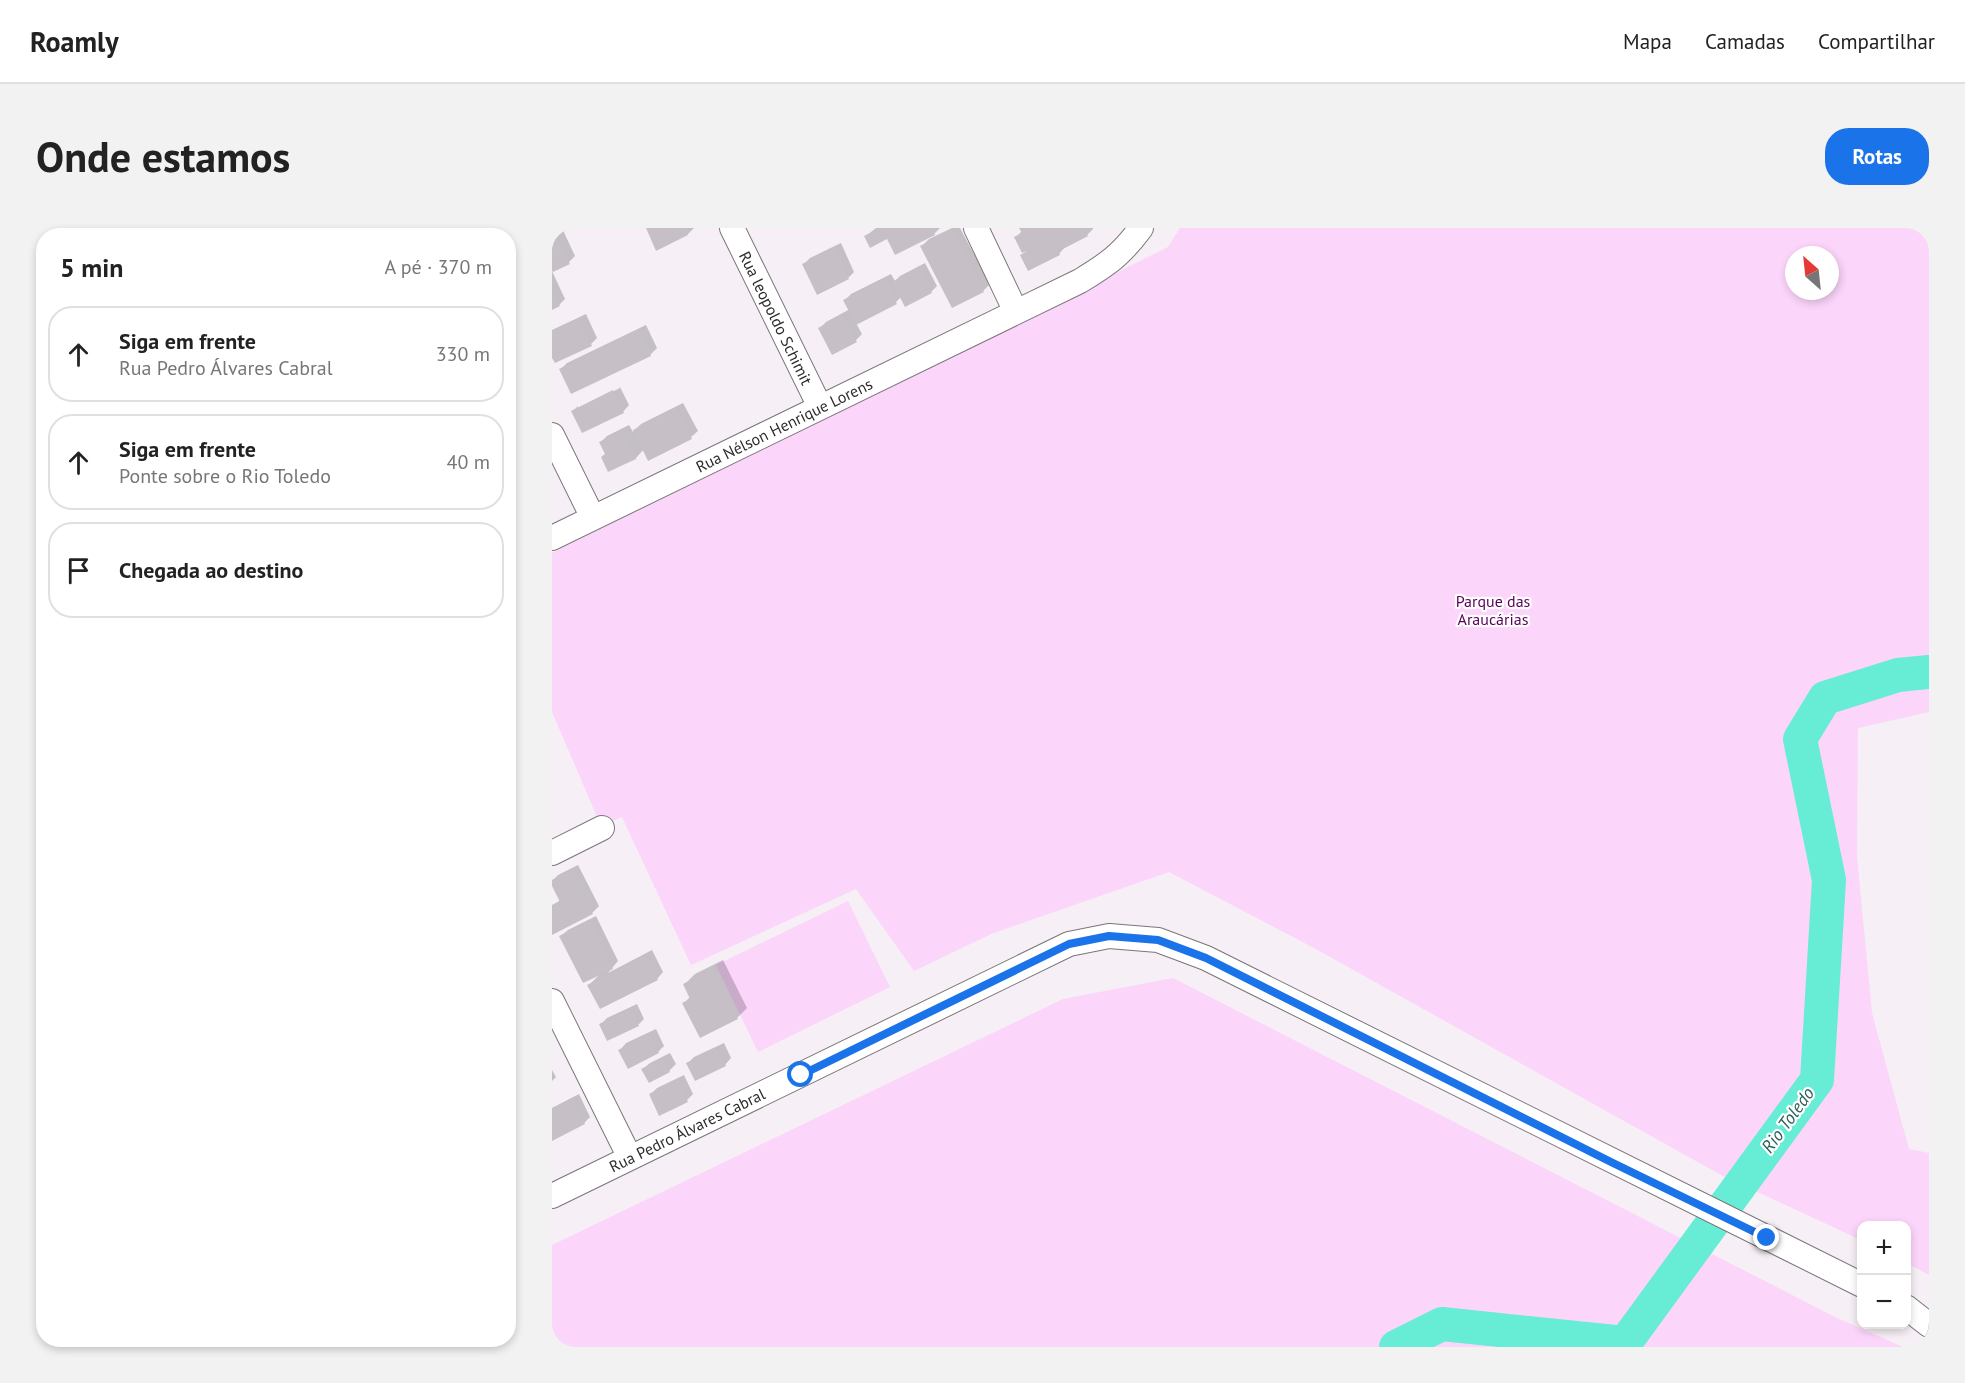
<!DOCTYPE html>
<html lang="pt">
<meta charset="utf-8">
<style>
:root{--surface:#fff;--page:#f2f2f2;--text:#222;--muted:#767676;--line:#e0e0e0;--accent:#1a73e8}
body{margin:0;font-family:"PT Sans",sans-serif;background:var(--page);color:var(--text)}
.controls{position:absolute;right:18px;bottom:18px;display:grid;overflow:hidden;border-radius:12px;box-shadow:0 3px 9px #0003}
.controls button{width:54px;height:54px;display:grid;place-items:center;padding:0;border:0;border-bottom:2px solid var(--line);background:var(--surface);color:var(--text);font:30px sans-serif}
.compass{position:absolute;left:1233px;top:18px;width:54px;height:54px;border-radius:50%;background:var(--surface);box-shadow:0 3px 9px #0003;rotate:333deg}
.stop{position:absolute;width:18px;height:18px;margin:-14px;border:4px solid #1a73e8;border-radius:50%;background:#fff}
.stop.end{background:#1a73e8;border-color:#fff;box-shadow:0 2px 6px #0008}
.list{margin:0;padding:0;list-style:none}
h2{display:flex;justify-content:space-between;align-items:center;height:78px;margin:0;padding:0 24px;font-size:26px}
h2 small{font-size:20px;font-weight:400;color:var(--muted)}
.list li{display:grid;grid-template-columns:39px 1fr auto;gap:18px;align-items:center;box-sizing:border-box;height:96px;margin:0 12px 12px;padding:0 12px;border:2px solid var(--line);border-radius:24px}
.list b{display:block;font-size:22px;white-space:nowrap}
.list p{margin:0;font-size:20px;white-space:nowrap;color:var(--muted)}
.list em{font-size:20px;font-style:normal;color:var(--muted)}
.icon{flex:none;width:33px;height:33px;fill:none;stroke:currentColor;stroke-width:2;stroke-linecap:round;stroke-linejoin:round}
.map{position:relative;flex:none;width:1377px;height:1119px;overflow:hidden;border-radius:24px}
header{display:flex;align-items:center;gap:36px;box-sizing:border-box;height:84px;padding:0 30px;background:var(--surface);border-bottom:2px solid var(--line)}
header strong{font-size:28px}
nav{display:flex;gap:33px;margin-inline-start:auto;font-size:21px}
.intro{display:flex;align-items:center;justify-content:space-between;box-sizing:border-box;height:144px;padding:0 36px}
h1{margin:0;font-size:42px}
.button{padding:15px 27px;border-radius:24px;background:var(--accent);color:#fff;font-size:21px;font-weight:700}
main{display:flex;gap:36px;padding:0 36px}
aside{flex:1;background:var(--surface);border-radius:24px;box-shadow:0 3px 9px #0003}
.map>svg:first-child{display:block}
</style>
<header>
<strong>Roamly</strong>
<nav><a>Mapa</a><a>Camadas</a><a>Compartilhar</a></nav>
</header>
<div class="intro"><h1>Onde estamos</h1><a class="button">Rotas</a></div>
<main>
<aside>
<h2>5 min<small>A pé · 370 m</small></h2>
<ul class="list">
<li><svg class="icon" aria-label="ahead" viewBox="0 0 24 24"><path d="M12 20V5M6 11l6-6 6 6"/></svg><div><b>Siga em frente</b><p>Rua Pedro Álvares Cabral</p></div><em>330 m</em></li>
<li><svg class="icon" aria-label="ahead" viewBox="0 0 24 24"><path d="M12 20V5M6 11l6-6 6 6"/></svg><div><b>Siga em frente</b><p>Ponte sobre o Rio Toledo</p></div><em>40 m</em></li>
<li><svg class="icon" aria-label="arrive" viewBox="0 0 24 24"><path d="M6 21V4h12l-3 4 3 4H6"/></svg><div><b>Chegada ao destino</b></div></li>
</ul>
</aside>
<div class="map">
<svg width="1377" height="1119" viewBox="0 0 1377 1119">
<rect width="100%" height="100%" fill="#f6eff5"/>
<path fill="#fcd5fa" fill-rule="evenodd" d="M628 0H1377V484L1306 500 1305 629 1320 785 1357 921 1377 925V1047L1355 1035 1354 998H1310L1309 1012 1169 947 762 720 617 644 439 706 362 743 304 661 139 737 70 589 49 598 0 484V325L616 19ZM1242 27H1278V63H1242Z
M296 673 338 759 206 824 164 737Z
M621 750 1283 1089 1351 1119H0V1017L511 771Z"/>
<path fill="#0003" d="M0 0H10L23 28 17 34 0 43 13 71 7 77 0 80V42H1L0 39Z
M95 0H142L136 6Z
M324 0H388L381 7 336 9 314 8Z
M400 0H408L438 56 431 63 370 18 377 11Z
M469 0H541V1L535 7 513 19 507 26 470 27 478 19 464 9 470 3Z
M289 15 302 44 296 50 252 36 258 30Z
M373 35 385 58 379 64 349 69 344 74 304 95 310 106 304 112 268 100 274 94 298 81 293 72 299 66 339 46 343 53 348 48Z
M34 86 45 110 39 116 0 126V102Z
M94 97 105 120 98 127 20 164 9 141 15 135Z
M67 157 77 177 71 184 21 183 26 178V181L68 160 67 157 26 177Z
M131 175 146 203 139 209 97 231 92 221 84 230 57 242 54 225 49 214 55 208 77 197 81 204 89 196Z
M26 637 47 678 40 685 0 704V677L9 672 0 653 6 647Z
M44 688 66 733 56 745 100 722 111 744 105 751 37 757 49 745 9 708 16 702Z
M171 732 195 780 185 790 132 775 139 768 133 756 143 746Z
M85 776 92 791 86 797 49 796 55 790Z
M104 801 112 818 106 824 68 822 74 815Z
M172 815 179 830 173 837 136 835 142 829Z
M118 825 124 836 117 843 91 841 98 835Z
M0 842 4 849 0 853Z
M132 847 141 866 135 872 99 866 105 860Z
M27 866 38 889 32 895 0 911V880Z"/>
<g fill="none" stroke-linecap="round" stroke-linejoin="round">
<path stroke="#67ecd6" stroke-width="34" d="M844 1119 890 1096 1073 1115 1265 852 1277 652 1248 511 1273 470 1346 447 1377 444"/>
</g>
<path fill="#c6c0c6" d="M0 0 18 36 1 44 0 42Z
M94 0H133L136 7 104 23Z
M328 0H380L383 7 343 27 335 11 318 20 312 8Z
M467 0H531L536 8 509 22 502 9 470 25 462 9 470 5Z
M400 2 432 64 400 80 368 18Z
M500 11 508 27 476 43 468 27Z
M282 20 297 51 265 67 250 36Z
M366 40 380 65 353 79 340 54Z
M332 51 345 76 304 97 291 72Z
M0 62 8 78 0 82Z
M290 87 305 114 280 127 266 100Z
M27 91 40 118 3 135 0 130V104Z
M87 102 99 128 19 166 7 141Z
M61 162 72 185 30 205 19 183Z
M125 180 140 211 96 233 81 202Z
M71 202 84 231 56 244 49 229 53 226 47 214Z
M19 642 41 686 0 707V679L8 674 0 658V652Z
M38 693 61 741 31 755 7 708Z
M94 728 106 752 48 781 35 757Z
M161 741 186 791 148 810 130 775 138 771 131 756Z
M79 781 87 798 55 813 47 796Z
M98 806 107 825 76 841 66 822Z
M165 820 174 838 143 853 134 835Z
M111 830 118 844 97 855 89 841Z
M126 852 136 874 107 888 97 866Z
M21 871 33 896 0 913V882Z"/>
<g fill="none" stroke-linecap="round" stroke-linejoin="round">
<g stroke="#7b757a" stroke-width="26">
<path id="minor" d="M180 0 268 179
M424 0 464 84
M0 207 41 290
M0 310 528 53C556 36 569 27 589 0
M0 625 50 600
M0 773 78 930
M0 968 517 716 557 708 606 712 654 730 1310 1057
M1354 1079 1377 1097"/>
</g>
<use href="#minor" stroke="#fff" stroke-width="24"/>
</g>
<g fill="none" stroke-linecap="round" stroke-linejoin="round">
<path stroke="#1a73e8" stroke-width="8" d="M249 847 517 716 557 708 606 712 654 730 1061 935 1215 1010"/>
</g>
<g text-anchor="middle" stroke-width="4.5" stroke-linejoin="round" paint-order="stroke">
<g font-size="16" fill="#2d2a2c" stroke="#fff">
<text transform="translate(224 90) rotate(64)" y="6">Rua leopoldo Schimit</text>
<text transform="translate(232 197) rotate(-26)" y="6">Rua Nélson Henrique Lorens</text>
<text transform="translate(135 902) rotate(-26)" y="6">Rua Pedro Álvares Cabral</text>
</g>
<g font-size="16" fill="#5a015b" stroke="#fff">
<text x="941" y="379">Parque das<tspan x="941" dy="18">Araucárias</tspan></text>
</g>
<g font-size="18" font-style="italic" fill="#2a6158" stroke="#fff">
<text transform="translate(1236 892) rotate(-54)" y="6">Rio Toledo</text>
</g>
</g>
</svg>
<div class="controls">
<button>+</button>
<button>−</button>
</div>
<svg class="compass" viewBox="-18 -18 36 36"><path d="M0-13l5 13h-10z" fill="#e53935"/><path d="M0 13l5-13h-10z" fill="#767676"/></svg>
<div class="stop" style="left:249px;top:847px"></div>
<div class="stop end" style="left:1215px;top:1010px"></div>
</div>
</main>
